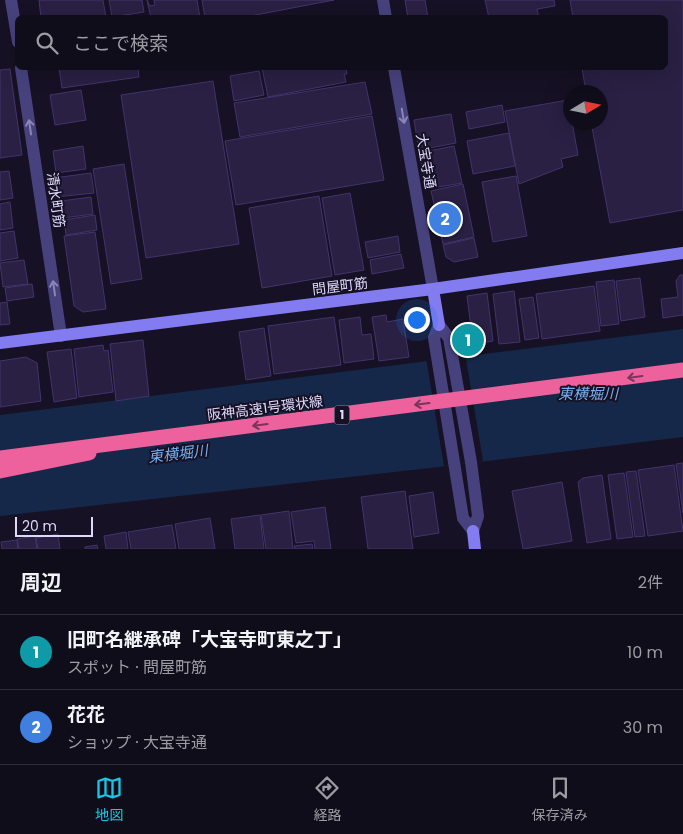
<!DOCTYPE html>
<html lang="ja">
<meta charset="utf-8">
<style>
:root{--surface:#100d1b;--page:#191624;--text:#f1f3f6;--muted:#9c9ca3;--line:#302d3a;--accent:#1bc6e4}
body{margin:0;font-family:Poppins,"Noto Sans JP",sans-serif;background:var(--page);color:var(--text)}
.compass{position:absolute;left:563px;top:85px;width:45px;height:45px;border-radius:50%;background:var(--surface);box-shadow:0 5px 20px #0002;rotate:80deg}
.scale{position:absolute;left:15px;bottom:12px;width:78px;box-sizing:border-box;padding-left:5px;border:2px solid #ded9fb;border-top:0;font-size:14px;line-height:18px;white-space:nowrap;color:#ded9fb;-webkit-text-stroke:4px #161124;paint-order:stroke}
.you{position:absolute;left:416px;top:319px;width:18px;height:18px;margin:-12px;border:4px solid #fff;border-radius:50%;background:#1a73e8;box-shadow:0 0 0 8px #1a73e833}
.badge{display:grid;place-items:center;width:32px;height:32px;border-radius:50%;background:var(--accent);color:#fff;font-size:16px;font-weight:700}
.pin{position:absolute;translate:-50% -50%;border:2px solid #fff;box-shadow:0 1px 5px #0006}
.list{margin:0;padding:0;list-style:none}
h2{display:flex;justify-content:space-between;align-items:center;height:65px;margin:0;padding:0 20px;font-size:21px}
h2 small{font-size:16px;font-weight:400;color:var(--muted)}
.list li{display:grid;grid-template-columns:32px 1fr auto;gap:15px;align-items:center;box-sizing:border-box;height:75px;padding:0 20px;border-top:1px solid var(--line)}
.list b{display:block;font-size:19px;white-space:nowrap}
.list p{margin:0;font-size:16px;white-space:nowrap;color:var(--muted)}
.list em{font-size:16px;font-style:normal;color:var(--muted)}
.icon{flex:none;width:28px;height:28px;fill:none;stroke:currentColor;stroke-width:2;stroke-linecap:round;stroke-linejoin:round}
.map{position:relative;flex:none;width:683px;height:549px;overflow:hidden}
.search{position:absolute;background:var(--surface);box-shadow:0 5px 20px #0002;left:15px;right:15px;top:15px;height:55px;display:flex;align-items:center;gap:12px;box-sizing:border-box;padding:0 18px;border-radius:8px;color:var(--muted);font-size:19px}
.sheet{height:215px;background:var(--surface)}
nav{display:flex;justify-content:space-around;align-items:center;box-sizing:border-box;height:70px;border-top:1px solid var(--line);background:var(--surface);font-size:14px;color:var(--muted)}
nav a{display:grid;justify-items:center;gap:2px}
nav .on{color:var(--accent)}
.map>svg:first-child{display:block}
</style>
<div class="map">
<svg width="683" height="549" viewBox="0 0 683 549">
<rect width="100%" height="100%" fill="#161124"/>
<path fill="#162849" d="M683 329V437L430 468 0 516V415Z"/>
<path fill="#161124" d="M465 353 483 461 444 466 426 358Z"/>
<path fill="#292043" stroke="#42346c" d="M39 0H103L106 18H41Z
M109 0H142L144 12 112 17Z
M147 0 150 6 155 5 154 0H197L200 18H151Z
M202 0H334L240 18H205Z
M405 0H425L428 18H408Z
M485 0H554L555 6 537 9 539 18H489Z
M570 0H683V210L610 223 591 122H600V92H586L582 68H666V18H573Z
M59 68H138L139 77 62 88Z
M262 68H346L347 74H344L346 82 268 97Z
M10 69 22 155 0 158V70Z
M259 71 264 95 234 101 230 76Z
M213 81 239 244 146 258 121 95Z
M365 82 372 114 240 137 234 103Z
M81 90 86 120 55 125 50 95Z
M568 100 570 122H572L578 155 561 159 563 167 519 184 505 111Z
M502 105 505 122 469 129 466 112Z
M451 114 456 143 419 150 414 120Z
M372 116 384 180 236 205 225 141Z
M509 133 515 166 473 174 467 141Z
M83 146 86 169 56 173 53 151Z
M454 146 462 183 427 189 419 153Z
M124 164 142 279 111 284 93 169Z
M9 171 13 198 0 200V172Z
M91 173 94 193 56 197 54 178Z
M516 176 527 236 493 242 482 182Z
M463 184 474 237 443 244 431 191Z
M350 193 364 270 335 275 322 198Z
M319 196 332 276 262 288 249 208Z
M91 197 93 214 63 218 61 201Z
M10 202 13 228 0 230V204Z
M95 215 97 230 66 235 64 220Z
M14 231 18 258 0 261V233Z
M95 232 106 309 83 312 74 306 64 236Z
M398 236 400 252 368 258 365 242Z
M474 238 478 257 454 262 446 257 443 245Z
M401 254 404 268 372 274 370 260Z
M24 260 28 284 3 287 0 263Z
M680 275H683V315L663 318 661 299 678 297 676 281Z
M640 278 645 317 621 321 616 281Z
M614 280 619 324 601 326 596 282Z
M32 284 34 297 7 301 5 288Z
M594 286 600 331 542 339 536 294Z
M514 291 520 342 499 344 493 294Z
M487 293 493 341 473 344 467 296Z
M533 297 539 338 525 340 519 299Z
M7 302 10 324 0 325V303Z
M386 315 387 322 403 319 409 357 379 361 372 317Z
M334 317 341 365 274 374 268 326Z
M360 317 362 335 371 334 374 359 344 363 339 320Z
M264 328 271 376 246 380 239 332Z
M143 340 149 396 116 401 110 344Z
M103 345 104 351 108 350 113 392 79 397 74 349Z
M71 349 77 398 54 402 47 352Z
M26 357 37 363 41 401 0 407V361Z
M683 463V513L676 464Z
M674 465 683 531 648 536 638 470Z
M636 471 645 536 635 537 626 472Z
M624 473 633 537 617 539 608 475Z
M602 475 611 539 587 543 578 482 583 478Z
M562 482 572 541 523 549 512 491Z
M405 491 413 549H368L361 497Z
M433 492 439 533 414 537 409 496Z
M325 507 331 549H315L314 541 296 543 291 512Z
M289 511 293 549H266L261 515Z
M260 515 264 549H235L231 519Z
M210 518 215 549H179L175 524Z
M172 525 176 549H131L128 532Z
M126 532 128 549H106L104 536Z
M58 534 60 549H38L36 538Z
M35 536 37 549H19L17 539Z
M17 540 18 549H2L1 542Z
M312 544 313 549H295L294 546Z
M97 545 98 549H85V547Z"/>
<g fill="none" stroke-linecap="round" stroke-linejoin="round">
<path stroke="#47427d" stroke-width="12" d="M11 0 18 42
M383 0 386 18
M21 68 61 336
M394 68 433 289
M439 325 449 338 471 462 478 516 473 531 463 518 434 338Z"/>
<path stroke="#837bf0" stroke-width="12" d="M433 289 439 325
M0 343 433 289 683 253
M473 531 475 549"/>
<path stroke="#ed629d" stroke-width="15" d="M0 471 89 453"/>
<path stroke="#ed629d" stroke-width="15" d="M0 458 683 370"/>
</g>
<defs><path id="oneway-shaft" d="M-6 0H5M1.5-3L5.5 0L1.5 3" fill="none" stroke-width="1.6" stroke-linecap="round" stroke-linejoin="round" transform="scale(1.25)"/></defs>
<g stroke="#8b86b6">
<use href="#oneway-shaft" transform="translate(403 116) rotate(80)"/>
<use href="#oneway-shaft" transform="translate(30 127) rotate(-98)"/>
<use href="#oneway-shaft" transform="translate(54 288) rotate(-98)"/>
</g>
<g stroke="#77355a">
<use href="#oneway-shaft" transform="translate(635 377) rotate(172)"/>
<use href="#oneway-shaft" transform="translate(422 404) rotate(173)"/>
<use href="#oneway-shaft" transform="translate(260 425) rotate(173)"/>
</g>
<g text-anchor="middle" stroke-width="4" stroke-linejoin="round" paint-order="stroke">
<rect fill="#161124" stroke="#a29dba" stroke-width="1" x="334.5" y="405.5" width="15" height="19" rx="4"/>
<g font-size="12" font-weight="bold" fill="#ded9fb">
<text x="342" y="419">1</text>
</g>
<g font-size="14" fill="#ded9fb" stroke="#161124">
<text transform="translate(426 161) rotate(80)" y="5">大宝寺通</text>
<text transform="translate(56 200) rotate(82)" y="5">清水町筋</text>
<text transform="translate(340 286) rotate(-7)" y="5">問屋町筋</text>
<text transform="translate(265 408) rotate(-7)" y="5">阪神高速1号環状線</text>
</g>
<g font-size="15" font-style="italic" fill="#73afef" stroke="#161124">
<text x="588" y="399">東横堀川</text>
<text transform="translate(178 454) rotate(-7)" y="5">東横堀川</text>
</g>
</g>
</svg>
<svg class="compass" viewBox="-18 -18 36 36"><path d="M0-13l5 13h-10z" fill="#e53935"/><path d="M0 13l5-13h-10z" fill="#9c9ca3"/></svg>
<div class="scale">20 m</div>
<div class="you"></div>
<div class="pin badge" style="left:468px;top:340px;background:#0f9aa8">1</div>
<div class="pin badge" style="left:445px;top:219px;background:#3f7fe0">2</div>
<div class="search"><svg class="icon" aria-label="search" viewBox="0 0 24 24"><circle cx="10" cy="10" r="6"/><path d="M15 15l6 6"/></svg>ここで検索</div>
</div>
<section class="sheet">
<h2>周辺<small>2件</small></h2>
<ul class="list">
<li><span class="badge" style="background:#0f9aa8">1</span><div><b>旧町名継承碑「大宝寺町東之丁」</b><p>スポット · 問屋町筋</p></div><em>10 m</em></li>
<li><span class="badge" style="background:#3f7fe0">2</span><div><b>花花</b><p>ショップ · 大宝寺通</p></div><em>30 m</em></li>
</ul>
</section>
<nav>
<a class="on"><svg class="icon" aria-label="map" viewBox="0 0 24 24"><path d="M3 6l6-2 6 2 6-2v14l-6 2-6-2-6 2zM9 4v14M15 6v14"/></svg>地図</a>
<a><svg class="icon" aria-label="directions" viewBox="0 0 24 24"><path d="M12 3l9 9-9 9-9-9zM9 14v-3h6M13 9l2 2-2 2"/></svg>経路</a>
<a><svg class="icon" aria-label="saved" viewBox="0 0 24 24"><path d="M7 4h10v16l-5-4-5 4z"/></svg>保存済み</a>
</nav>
